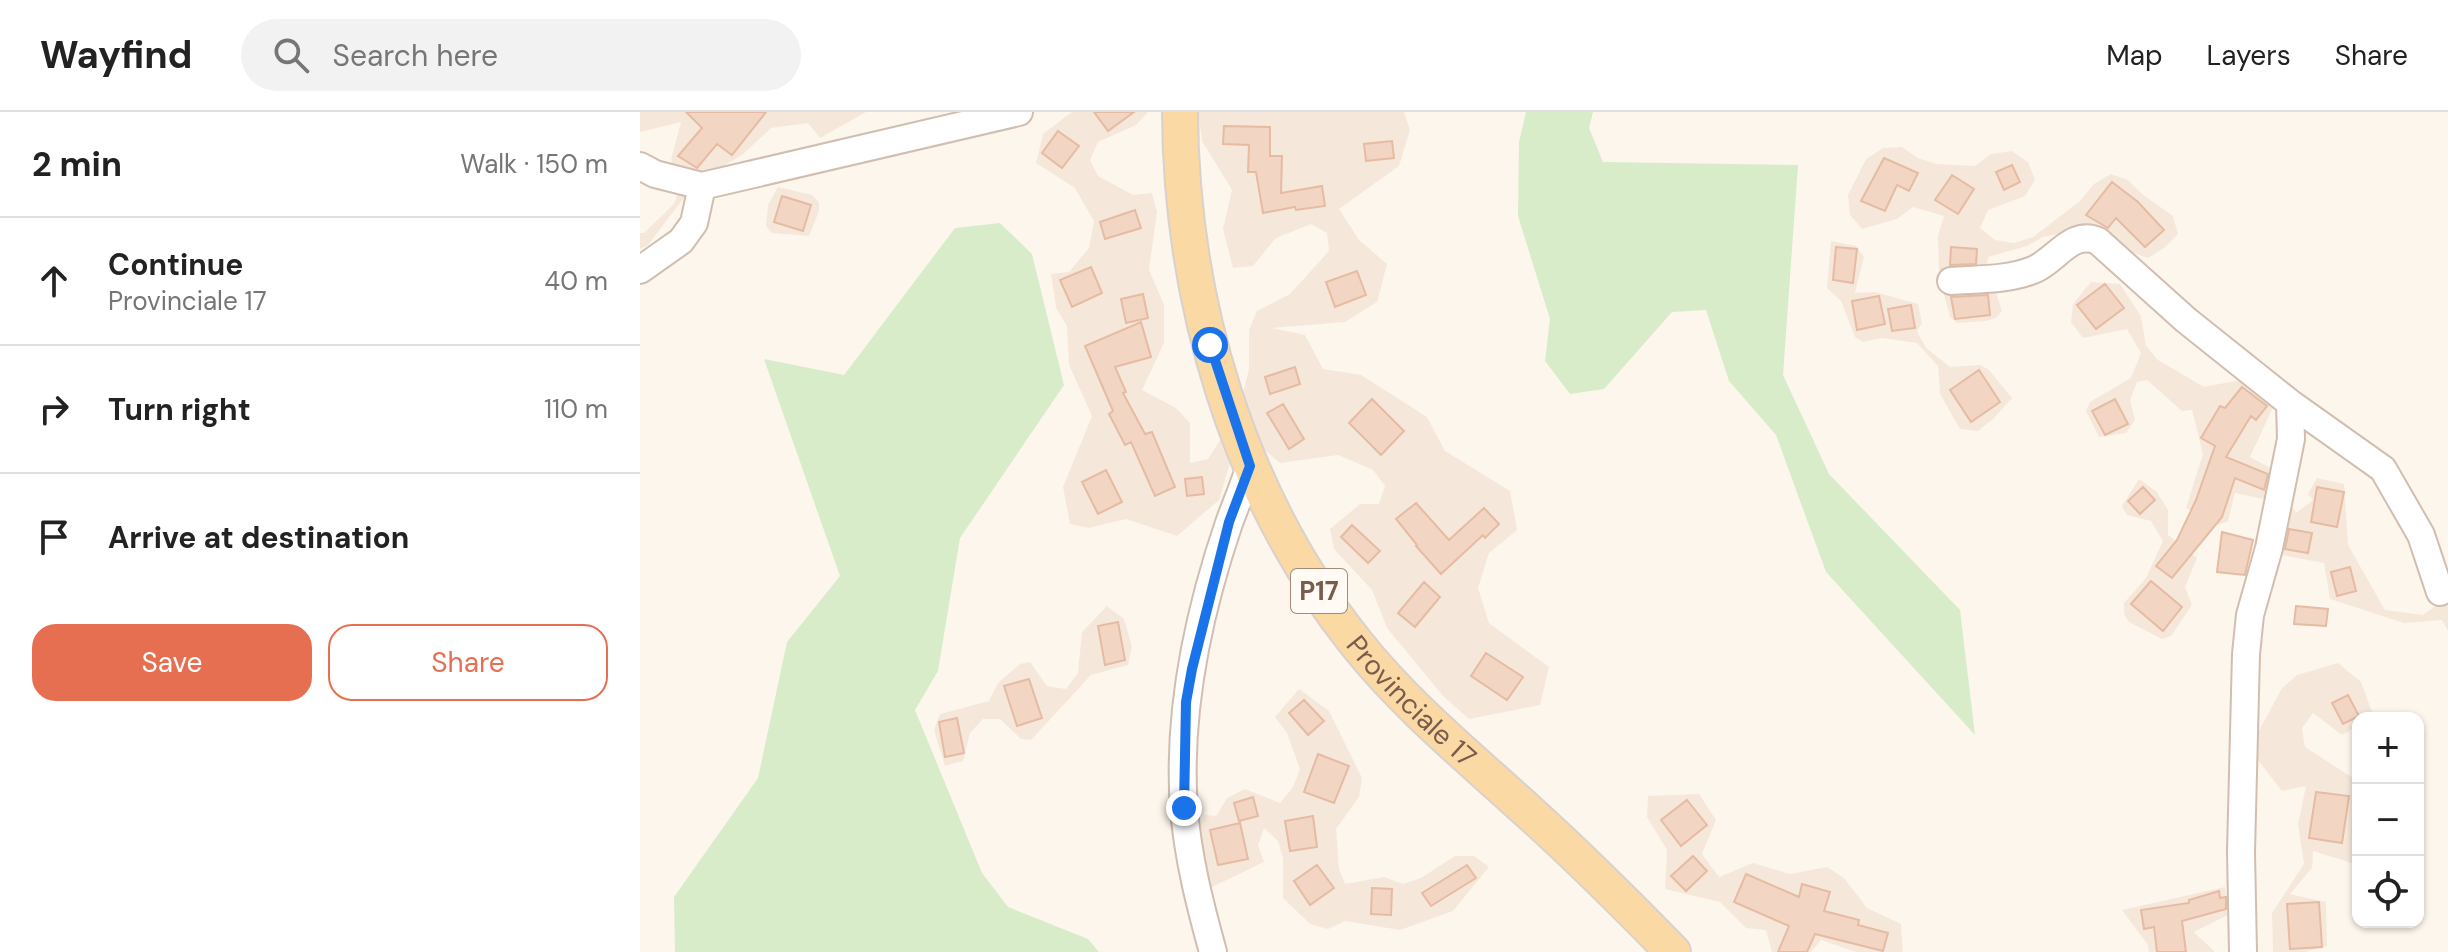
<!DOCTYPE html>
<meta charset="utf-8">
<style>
:root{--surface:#fff;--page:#f2f2f2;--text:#222;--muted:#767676;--line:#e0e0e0;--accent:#e76f51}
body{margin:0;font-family:"DM Sans",sans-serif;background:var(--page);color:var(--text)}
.controls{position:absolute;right:24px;bottom:24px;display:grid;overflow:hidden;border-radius:16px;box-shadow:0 2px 6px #0004}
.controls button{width:72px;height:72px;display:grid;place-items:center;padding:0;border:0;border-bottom:2px solid var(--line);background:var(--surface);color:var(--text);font:40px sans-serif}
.stop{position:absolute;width:24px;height:24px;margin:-18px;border:6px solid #1a73e8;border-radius:50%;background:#fff}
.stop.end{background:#1a73e8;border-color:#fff;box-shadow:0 2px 8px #0008}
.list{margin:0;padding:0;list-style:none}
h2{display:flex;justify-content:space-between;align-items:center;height:104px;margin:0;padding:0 32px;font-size:34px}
h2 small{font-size:26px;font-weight:400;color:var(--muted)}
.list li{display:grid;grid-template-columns:52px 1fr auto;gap:24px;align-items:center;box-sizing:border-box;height:128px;padding:0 32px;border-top:2px solid var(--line)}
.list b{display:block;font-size:30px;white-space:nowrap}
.list p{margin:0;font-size:26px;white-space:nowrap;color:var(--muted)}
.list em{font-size:26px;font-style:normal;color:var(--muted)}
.actions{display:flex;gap:16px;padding:24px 32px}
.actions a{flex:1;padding:18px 0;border:2px solid var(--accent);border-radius:24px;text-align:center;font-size:28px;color:var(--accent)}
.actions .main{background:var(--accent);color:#fff}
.icon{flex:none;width:44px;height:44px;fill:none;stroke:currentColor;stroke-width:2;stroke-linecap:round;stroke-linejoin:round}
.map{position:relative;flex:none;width:1808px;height:840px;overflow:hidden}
header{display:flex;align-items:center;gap:48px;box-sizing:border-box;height:112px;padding:0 40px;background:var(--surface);border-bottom:2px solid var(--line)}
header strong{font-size:38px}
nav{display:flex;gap:44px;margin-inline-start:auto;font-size:28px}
.search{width:560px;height:72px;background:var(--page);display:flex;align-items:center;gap:20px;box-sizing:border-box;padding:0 28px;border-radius:44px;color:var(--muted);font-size:30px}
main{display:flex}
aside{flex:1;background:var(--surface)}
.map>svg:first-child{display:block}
</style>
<header>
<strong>Wayfind</strong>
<div class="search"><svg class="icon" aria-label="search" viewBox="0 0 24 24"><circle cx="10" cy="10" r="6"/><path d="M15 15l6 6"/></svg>Search here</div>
<nav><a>Map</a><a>Layers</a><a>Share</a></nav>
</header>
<main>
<aside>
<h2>2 min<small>Walk · 150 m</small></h2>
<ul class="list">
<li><svg class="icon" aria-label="ahead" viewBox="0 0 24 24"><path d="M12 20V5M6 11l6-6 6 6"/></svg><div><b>Continue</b><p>Provinciale 17</p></div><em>40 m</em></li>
<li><svg class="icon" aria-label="right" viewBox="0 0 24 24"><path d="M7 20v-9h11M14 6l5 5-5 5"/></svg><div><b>Turn right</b></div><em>110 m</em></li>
<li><svg class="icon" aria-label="arrive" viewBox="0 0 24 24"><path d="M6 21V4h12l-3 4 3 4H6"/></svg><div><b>Arrive at destination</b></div></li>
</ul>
<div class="actions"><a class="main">Save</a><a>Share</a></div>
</aside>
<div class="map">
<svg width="1808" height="840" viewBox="0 0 1808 840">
<rect width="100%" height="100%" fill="#fdf6ec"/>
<path fill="#f5e8da" d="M0 0H226L180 26 168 11 131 16 102 43 55 71 8 133 0 137V121H4L34 92 40 74 31 48 41 10 0 20Z
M432 0H508L496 13 458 30 450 48 458 64 493 83 512 81 517 100 509 158 524 193V231L502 278 536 296 550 311V351L568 347 599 298 609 257V218L617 199 650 182 689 139 687 121 671 112 636 126 613 154 593 156 583 117 592 78 562 29 558 0H764L770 18 759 54 699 97 719 128 747 152 737 190 705 210 632 216 665 223 683 257 721 263 787 305 805 339 870 379 877 418 849 441 838 476 849 511 909 555 900 593 829 607 803 584 747 516 732 478 694 437 690 417 720 392H739L745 374 733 358 698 343 640 351 626 339 590 351 579 388 537 424 486 407 449 416 430 412 423 375 452 304 429 253 427 214 416 196 411 162 429 160 449 136 454 109 435 76 396 51 403 22Z
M1262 35 1278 46 1296 52 1335 54 1351 42 1372 39 1388 50 1395 68 1385 84 1348 98 1340 116 1355 128 1374 131 1393 125 1440 89 1454 72 1471 62 1488 68 1502 82 1533 104 1538 122 1524 136 1508 146 1488 139 1447 117 1403 125 1387 134 1348 145 1347 153 1362 199 1356 206 1346 209 1317 211 1310 205 1299 163 1298 124 1304 104 1273 95 1257 107 1222 117 1210 103 1208 83 1226 47 1243 36Z
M138 75 172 83 179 90V99L169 124 132 121 126 114 128 93Z
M1191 129 1216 134 1224 145 1215 181 1235 180 1278 192 1282 211 1277 219 1286 236 1310 255 1340 253 1348 257 1372 286 1353 307 1338 319 1320 317 1300 282 1298 254 1277 231 1242 226 1223 230 1215 225 1201 189 1187 176Z
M1451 170 1480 172 1501 204 1506 234 1518 248 1564 275 1605 267 1634 293 1610 345 1650 366 1648 386 1656 401 1673 388 1668 382 1677 366 1704 372 1708 433 1745 498 1783 503 1808 485V519L1802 508 1764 511 1690 487 1684 451 1636 442 1632 389 1595 381 1588 409 1579 413 1546 396 1563 342 1552 298 1542 299 1507 268 1497 270 1490 288 1495 308 1486 321 1459 325 1446 299 1450 290 1491 266 1501 241 1487 217 1443 226 1431 210 1433 192Z
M1499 367 1517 380 1528 398V423L1557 446 1545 475 1552 493 1531 524 1522 527 1489 510 1484 502V491L1506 466 1523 429 1511 409 1487 403 1482 394Z
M467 494 484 507 492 535 488 553 451 563 391 628 381 627 360 607H343L330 621 323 649 305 654 294 618 300 602 349 589 358 571 380 552 390 550 407 574 426 577 438 561 442 520Z
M1698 551 1721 570 1734 605 1718 606V614L1702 623 1673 601 1662 616 1665 635 1713 666 1718 664V753L1673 739 1672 756 1650 782 1686 790 1687 834 1665 840H1633L1632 801 1664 752 1658 712 1666 674 1642 679 1617 647 1614 628 1642 576 1657 563Z
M659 577 689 599 722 666 719 685 696 717 699 757 705 772 744 765 763 772 781 766 815 744H834L849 755 813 799 760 818 705 809 688 817 670 812 643 786V746L638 729 624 716 618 733 624 750 570 776 560 759 556 721 565 703 576 704 587 686 605 677 640 691 653 675 660 657 647 621 635 605Z
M1059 682 1076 708 1062 742 1079 765 1113 751 1150 762 1187 755 1204 766 1227 796 1261 812 1263 840H1216L1181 828 1171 840H1132L1126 818 1106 816 1080 790 1025 777 1027 738 1007 705 1008 684Z
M1585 775 1588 803 1554 820 1575 840H1509L1508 833 1482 798Z"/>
<path fill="#d8ecc9" d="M886 0H953L949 16 963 50 1158 53 1143 263 1189 362 1320 498 1335 623 1186 460 1136 323 1089 269 1066 198 1032 200 964 277 930 282 905 249 910 207 878 104 879 30Z
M360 111 392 142 424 273 320 426 298 559 275 598 342 761 368 795 448 827 459 840H35L34 785 118 666 147 530 200 464 124 247 204 263 315 116Z"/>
<path fill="#f3d5c3" stroke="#e6bba3" stroke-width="2" d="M46 0H126L92 43 77 32 57 56 38 44 62 16Z
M454 0H494L468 19Z
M584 14 630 15V44H642L641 81 682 74 685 94 656 98 655 95 623 101 616 60H608L609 33 583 32Z
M418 19 439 34 422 56 402 41Z
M752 29 754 46 726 49 724 32Z
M1244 46 1278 61 1269 79 1257 73 1245 99 1221 89Z
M1372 53 1380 70 1364 78 1356 60Z
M1312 63 1334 77 1318 102 1295 88Z
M1472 70 1498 90 1524 118 1505 135 1476 106 1468 116 1446 103Z
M142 84 171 93 163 119 134 110Z
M495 98 501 116 465 127 460 110Z
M1196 135 1217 137 1213 171 1193 168Z
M1311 135 1337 137 1336 152 1310 153Z
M451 155 462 181 432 195 420 168Z
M717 159 726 183 695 195 686 170Z
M1465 172 1484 196 1456 217 1437 193Z
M503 182 508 206 486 211 481 187Z
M1348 183 1350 203 1315 207 1311 185Z
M1239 184 1245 212 1217 218 1212 189Z
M1271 193 1275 216 1252 219 1248 197Z
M501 210 511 245 475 255 486 280 483 281 505 322 512 320 535 375 515 384 491 330 485 333 469 302 473 299 445 234Z
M655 255 660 272 630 282 625 265Z
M1339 258 1360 290 1331 310 1310 278Z
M1602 275 1627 294 1616 308 1611 304 1586 345 1628 362 1624 378 1595 366 1582 405 1532 466 1516 454 1537 428 1556 388 1575 334 1561 326 1580 294 1585 296Z
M732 287 764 319 741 343 709 311Z
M1475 287 1488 312 1465 323 1452 299Z
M643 292 664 327 649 337 627 301Z
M466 358 482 390 458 402 442 370Z
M562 365 564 382 547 384 545 367Z
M1503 375 1515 388 1500 402 1488 389Z
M1677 375 1704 380 1697 415 1671 410Z
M776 391 809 428 844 396 859 412 845 426 843 423 801 462 776 434 777 433 756 407Z
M712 413 740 439 728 451 701 425Z
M1649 417 1672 421 1668 441 1645 437Z
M1582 420 1613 428 1605 463 1577 460Z
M1710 455 1716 479 1697 484 1691 460Z
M1511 469 1542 495 1523 519 1491 492Z
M784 470 800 485 775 515 758 501Z
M1656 494 1688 497 1686 514 1654 512Z
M478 510 485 548 465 553 458 514Z
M846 541 883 565 867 588 831 564Z
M389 567 402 606 377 614 364 574Z
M1708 583 1719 604 1703 612 1692 591Z
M664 588 684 609 668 623 649 601Z
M317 606 324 641 305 645 299 610Z
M678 642 709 654 694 691 664 680Z
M1676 680 1709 684 1702 731 1669 726Z
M613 685 618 704 599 709 594 691Z
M1047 688 1067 713 1041 734 1021 708Z
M673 704 677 735 650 739 645 709Z
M600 711 608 747 578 753 570 718Z
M1053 744 1067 759 1046 779 1031 764Z
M677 753 694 776 670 793 654 769Z
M827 753 836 766 791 794 782 781Z
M1106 762 1159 785 1162 772 1190 780 1184 799 1219 808 1218 813 1248 821 1243 839 1175 822 1167 840H1138L1149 814 1094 790Z
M732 776 752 777 751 803 731 802Z
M1579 779 1580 786 1586 785V797L1542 809 1546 840H1517L1514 815 1504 817 1501 798 1549 791V788Z
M1679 790 1682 835 1650 837 1647 792Z"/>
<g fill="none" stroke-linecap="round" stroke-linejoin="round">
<g stroke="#d1beb0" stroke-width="30">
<path id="minor" d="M0 54 15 62 62 74 379 0
M0 158 41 129 54 111 62 74
M1311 169C1338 167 1368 168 1393 158 1416 149 1431 117 1458 129L1546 208 1650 291 1651 327 1629 436 1610 503 1606 542 1601 740 1603 840
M1650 291 1743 357 1781 423 1800 480
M573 840C560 793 548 746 544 697 537 601 558 502 589 411 596 392 604 373 610 354"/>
</g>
<g stroke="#dad1cd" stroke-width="38">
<g id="major">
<path id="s1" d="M540 0C541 188 597 382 716 531 766 594 830 646 889 700 939 745 986 792 1033 840"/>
</g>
</g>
<use href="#minor" stroke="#fff" stroke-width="26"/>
<use href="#major" stroke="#fbd9a5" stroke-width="34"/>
</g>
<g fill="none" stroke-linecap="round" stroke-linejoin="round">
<path stroke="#1a73e8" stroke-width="10" d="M544 696 546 590 552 557 589 410 610 354 570 233"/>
</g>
<g text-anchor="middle" stroke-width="7" stroke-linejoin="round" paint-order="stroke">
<rect fill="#fffaf3" stroke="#a28b7f" stroke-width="2" x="651" y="457" width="56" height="44" rx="6"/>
<g font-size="26" font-weight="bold" fill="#7a5c4d">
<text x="679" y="488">P17</text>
</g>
<g font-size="28" fill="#7a5c4d" stroke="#fffaf3">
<text dy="10" stroke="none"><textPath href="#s1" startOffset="650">Provinciale 17</textPath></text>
</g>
</g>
</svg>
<div class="controls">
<button>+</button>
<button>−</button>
<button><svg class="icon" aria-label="locate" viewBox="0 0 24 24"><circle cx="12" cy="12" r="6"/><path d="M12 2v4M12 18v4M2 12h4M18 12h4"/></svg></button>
</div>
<div class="stop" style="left:570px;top:233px"></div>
<div class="stop end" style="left:544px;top:696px"></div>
</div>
</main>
